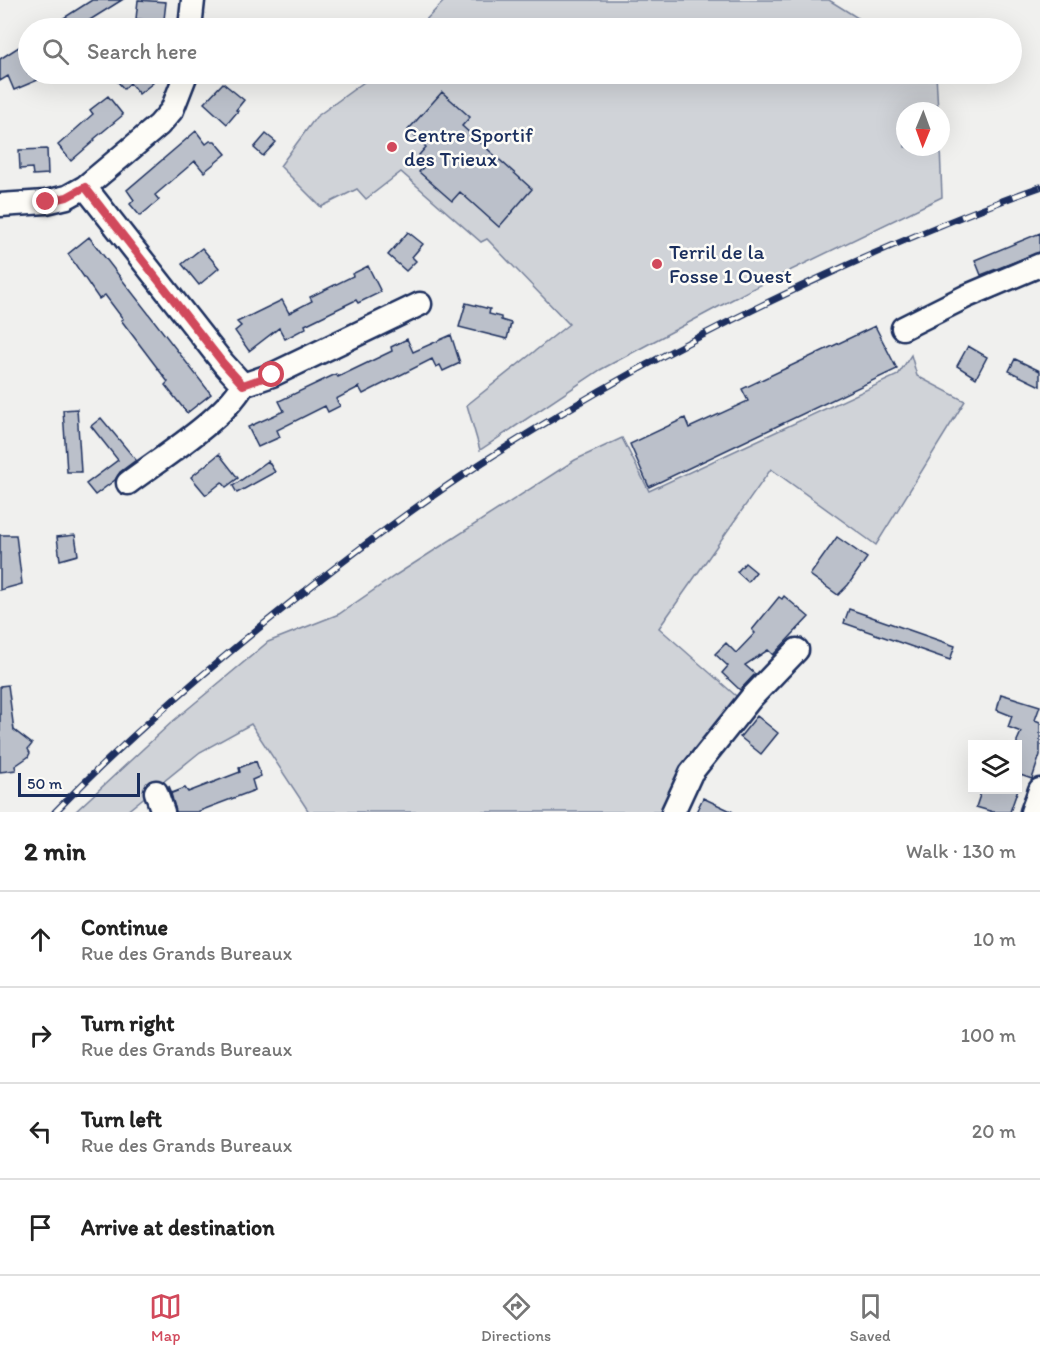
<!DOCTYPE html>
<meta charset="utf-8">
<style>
:root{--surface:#fff;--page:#f6f6f6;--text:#222;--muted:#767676;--line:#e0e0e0;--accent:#d1495b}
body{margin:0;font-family:Itim,sans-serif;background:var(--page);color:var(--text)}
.controls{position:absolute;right:18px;bottom:18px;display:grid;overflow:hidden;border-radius:0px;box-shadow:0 6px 24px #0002}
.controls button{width:54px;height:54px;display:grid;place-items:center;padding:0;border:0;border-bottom:2px solid var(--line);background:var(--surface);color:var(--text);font:30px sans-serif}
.compass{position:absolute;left:896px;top:102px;width:54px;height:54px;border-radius:50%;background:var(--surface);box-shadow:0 6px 24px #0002;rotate:181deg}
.scale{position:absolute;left:18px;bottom:15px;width:122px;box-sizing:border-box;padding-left:6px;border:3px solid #1b2f5e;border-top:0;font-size:16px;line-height:21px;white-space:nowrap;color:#1b2f5e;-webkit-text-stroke:4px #fdfcf7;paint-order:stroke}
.stop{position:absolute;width:18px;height:18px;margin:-14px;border:4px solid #d1495b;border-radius:50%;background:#fff}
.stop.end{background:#d1495b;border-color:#fff;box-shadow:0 2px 6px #0008}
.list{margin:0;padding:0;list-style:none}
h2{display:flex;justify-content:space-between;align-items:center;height:78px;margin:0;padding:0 24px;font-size:26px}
h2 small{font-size:20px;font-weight:400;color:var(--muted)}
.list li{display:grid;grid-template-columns:39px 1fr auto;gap:18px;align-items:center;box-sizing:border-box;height:96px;padding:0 24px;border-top:2px solid var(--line)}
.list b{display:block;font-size:22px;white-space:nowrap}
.list p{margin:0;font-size:20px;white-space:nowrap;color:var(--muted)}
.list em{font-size:20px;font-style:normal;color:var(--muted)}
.icon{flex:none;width:33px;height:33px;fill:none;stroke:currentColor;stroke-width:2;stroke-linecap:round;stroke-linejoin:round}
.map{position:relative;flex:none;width:1040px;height:812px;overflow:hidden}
.search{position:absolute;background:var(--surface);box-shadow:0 6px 24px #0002;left:18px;right:18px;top:18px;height:66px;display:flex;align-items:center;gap:15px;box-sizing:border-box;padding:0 21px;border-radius:33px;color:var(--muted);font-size:22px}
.sheet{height:462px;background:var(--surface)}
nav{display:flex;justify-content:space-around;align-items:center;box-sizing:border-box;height:84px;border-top:2px solid var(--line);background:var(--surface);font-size:16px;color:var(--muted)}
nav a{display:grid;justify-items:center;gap:3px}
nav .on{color:var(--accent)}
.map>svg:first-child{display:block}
</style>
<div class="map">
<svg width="1040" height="812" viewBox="0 0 1040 812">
<rect width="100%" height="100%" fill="#f0f0ee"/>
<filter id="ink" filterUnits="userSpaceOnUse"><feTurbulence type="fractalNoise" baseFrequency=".0167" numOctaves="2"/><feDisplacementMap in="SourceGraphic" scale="12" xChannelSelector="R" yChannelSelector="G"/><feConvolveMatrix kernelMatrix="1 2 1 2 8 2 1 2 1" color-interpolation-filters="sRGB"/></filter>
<g filter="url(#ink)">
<path fill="#d0d3d8" stroke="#76819b" stroke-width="1.5" d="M445 0H829L874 28H418Z
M375 74H936L938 111H905V147H940L942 197 750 290 600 370 480 450 467 405 569 324 487 239 481 242 401 172 366 199 357 189 321 207 280 166 316 117Z
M911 355 917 376 965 401 876 545 771 469 659 628 743 702 668 812H309L251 724 200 752 126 812H75L172 722 268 642 339 614 396 575 575 460 622 438 649 491 898 375Z"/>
<path fill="#bbc0ca" stroke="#1b2f5e" stroke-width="1.5" d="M92 0H122L77 28H48Z
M138 0 166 2 163 28H144L145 20 136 19Z
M28 41V74H52L14 90 8 76 0 81V59Z
M111 74H145L153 83 139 94 130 83 124 89Z
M223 83 244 100 236 110 238 111 227 124 204 103Z
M442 92 470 117 462 126 532 189 499 227 460 192 452 201 419 172 427 163 419 155 426 147 408 130Z
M108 96 123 115 94 139 95 140 71 161 58 145 93 114 90 110Z
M196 131 206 144 210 141H215L226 154 204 172 195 161 155 195 159 200 140 216 130 204 134 200 127 190Z
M266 134 276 142 263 156 254 148Z
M47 149 48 174 33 175 32 168 20 169 19 150Z
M408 232 423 244 412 257 416 261 406 271 388 255Z
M1040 233V252L981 275 975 260Z
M89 237 211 394 187 413 165 385 168 382 121 320 123 319 105 295 99 299 68 254Z
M202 248 219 268 199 285 182 264Z
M368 266 381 292 358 303 356 300 305 325 306 328 285 339 279 328 249 351 235 331 241 326 237 322 282 300 289 313 312 301 310 297 353 276 352 274Z
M466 303 490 309 489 314 501 317V320L511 323 507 339 459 327Z
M875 326 897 369 649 487 630 444 685 418 689 428 748 401 742 389Z
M451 335 460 363 443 371 440 365 436 367 432 359 363 394 359 387 336 399 340 406 328 412 325 406 277 430 280 437 258 447 248 427 284 411 279 401 336 374 338 377 392 351 391 347 407 339 413 352Z
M968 346 987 357 976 378 957 366Z
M1015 359 1040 371V386L1009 371Z
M77 409 81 472H67L63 410Z
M101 418 136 460 120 472 115 480 95 495 86 484 118 460 91 426Z
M219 454 238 478 226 487 222 482 206 495 191 477Z
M268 461 275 472 237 493 233 486Z
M0 535H16L22 584 0 590Z
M75 535 78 555 60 560 57 537Z
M837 537 867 558 848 585 838 595 810 575Z
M745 563 756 572 748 582 737 572Z
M784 596 809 617 773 655 768 650 745 665 755 674 740 690 722 673 728 666 715 654 726 643 736 653 755 633 752 630 779 597 782 599Z
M849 609 955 646 950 660 844 623Z
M8 685 14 730 32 744 28 749 30 753 28 757 15 766 16 770 0 772V686Z
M1001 694 1040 706 1035 720 1040 722V755L1032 779 1017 774V741L1021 732 1008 727 1012 716 997 710Z
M757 716 778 733 761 754 740 737Z
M256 761 261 776 252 780 255 790 197 812H176L169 786 172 793 185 788 188 792 240 772 239 768Z
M982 789H1018L1010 812H993L976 807Z
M703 798 733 812H696Z"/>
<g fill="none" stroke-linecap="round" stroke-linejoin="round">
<g stroke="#1b2f5e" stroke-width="27">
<path id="minor" d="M190 28 193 0
M85 187 223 363 243 385 272 375 420 304
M0 205 46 202 67 197 85 187 159 125 172 110 186 74
M903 328 967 296 1040 265
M128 483C161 458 223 420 243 385
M156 792 163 812
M673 812 691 773 751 698 797 650
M1032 812 1040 790"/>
</g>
<use href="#minor" stroke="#fdfcf7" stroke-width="22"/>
<g stroke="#1b2f5e" stroke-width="7">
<path id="rail" d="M55 812C124 741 198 677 275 615 341 562 409 510 480 464 597 388 721 322 848 265 911 237 975 210 1040 187"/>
</g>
<use href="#rail" stroke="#fdfcf7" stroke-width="4.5" stroke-dasharray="14" stroke-linecap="butt"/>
</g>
</g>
<g fill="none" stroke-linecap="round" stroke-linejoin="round" filter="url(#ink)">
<path stroke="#d1495b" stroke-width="8" d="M46 202 67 197 85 187 223 363 243 385 272 375"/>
</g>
<g fill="#d1495b" stroke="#fdfcf7" stroke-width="2">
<circle cx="392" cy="147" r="6"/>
<circle cx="657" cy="264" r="6"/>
</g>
<g text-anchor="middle" stroke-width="5" stroke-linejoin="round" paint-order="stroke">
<g font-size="21" fill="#1b2f5e" stroke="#fdfcf7" text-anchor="start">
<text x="404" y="142">Centre Sportif<tspan x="404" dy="24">des Trieux</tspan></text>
<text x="669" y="259">Terril de la<tspan x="669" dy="24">Fosse 1 Ouest</tspan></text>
</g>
</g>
</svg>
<div class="controls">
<button><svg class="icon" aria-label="layers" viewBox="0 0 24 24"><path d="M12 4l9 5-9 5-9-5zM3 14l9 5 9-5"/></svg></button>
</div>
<svg class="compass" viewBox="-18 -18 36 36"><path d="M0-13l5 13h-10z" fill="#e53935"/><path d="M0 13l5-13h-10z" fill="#767676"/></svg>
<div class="scale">50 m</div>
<div class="stop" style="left:272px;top:375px"></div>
<div class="stop end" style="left:46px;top:202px"></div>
<div class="search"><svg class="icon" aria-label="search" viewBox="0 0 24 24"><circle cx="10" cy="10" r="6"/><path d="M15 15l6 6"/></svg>Search here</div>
</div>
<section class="sheet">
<h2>2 min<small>Walk · 130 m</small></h2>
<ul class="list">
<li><svg class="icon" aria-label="ahead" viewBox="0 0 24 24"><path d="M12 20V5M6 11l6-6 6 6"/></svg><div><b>Continue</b><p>Rue des Grands Bureaux</p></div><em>10 m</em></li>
<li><svg class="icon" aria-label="right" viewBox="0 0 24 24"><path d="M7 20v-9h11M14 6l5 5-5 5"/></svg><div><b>Turn right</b><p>Rue des Grands Bureaux</p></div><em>100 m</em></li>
<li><svg class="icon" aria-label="left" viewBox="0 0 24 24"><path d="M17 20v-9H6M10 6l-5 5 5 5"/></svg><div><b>Turn left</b><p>Rue des Grands Bureaux</p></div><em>20 m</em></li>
<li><svg class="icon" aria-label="arrive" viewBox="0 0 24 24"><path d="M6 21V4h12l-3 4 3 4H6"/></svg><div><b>Arrive at destination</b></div></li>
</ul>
</section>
<nav>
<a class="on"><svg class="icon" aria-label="map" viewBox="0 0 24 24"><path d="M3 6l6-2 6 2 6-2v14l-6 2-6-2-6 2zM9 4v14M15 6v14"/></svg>Map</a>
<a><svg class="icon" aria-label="directions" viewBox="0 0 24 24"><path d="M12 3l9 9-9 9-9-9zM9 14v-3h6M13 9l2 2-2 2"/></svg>Directions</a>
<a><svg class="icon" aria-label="saved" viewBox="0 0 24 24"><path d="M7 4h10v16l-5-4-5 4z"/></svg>Saved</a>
</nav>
